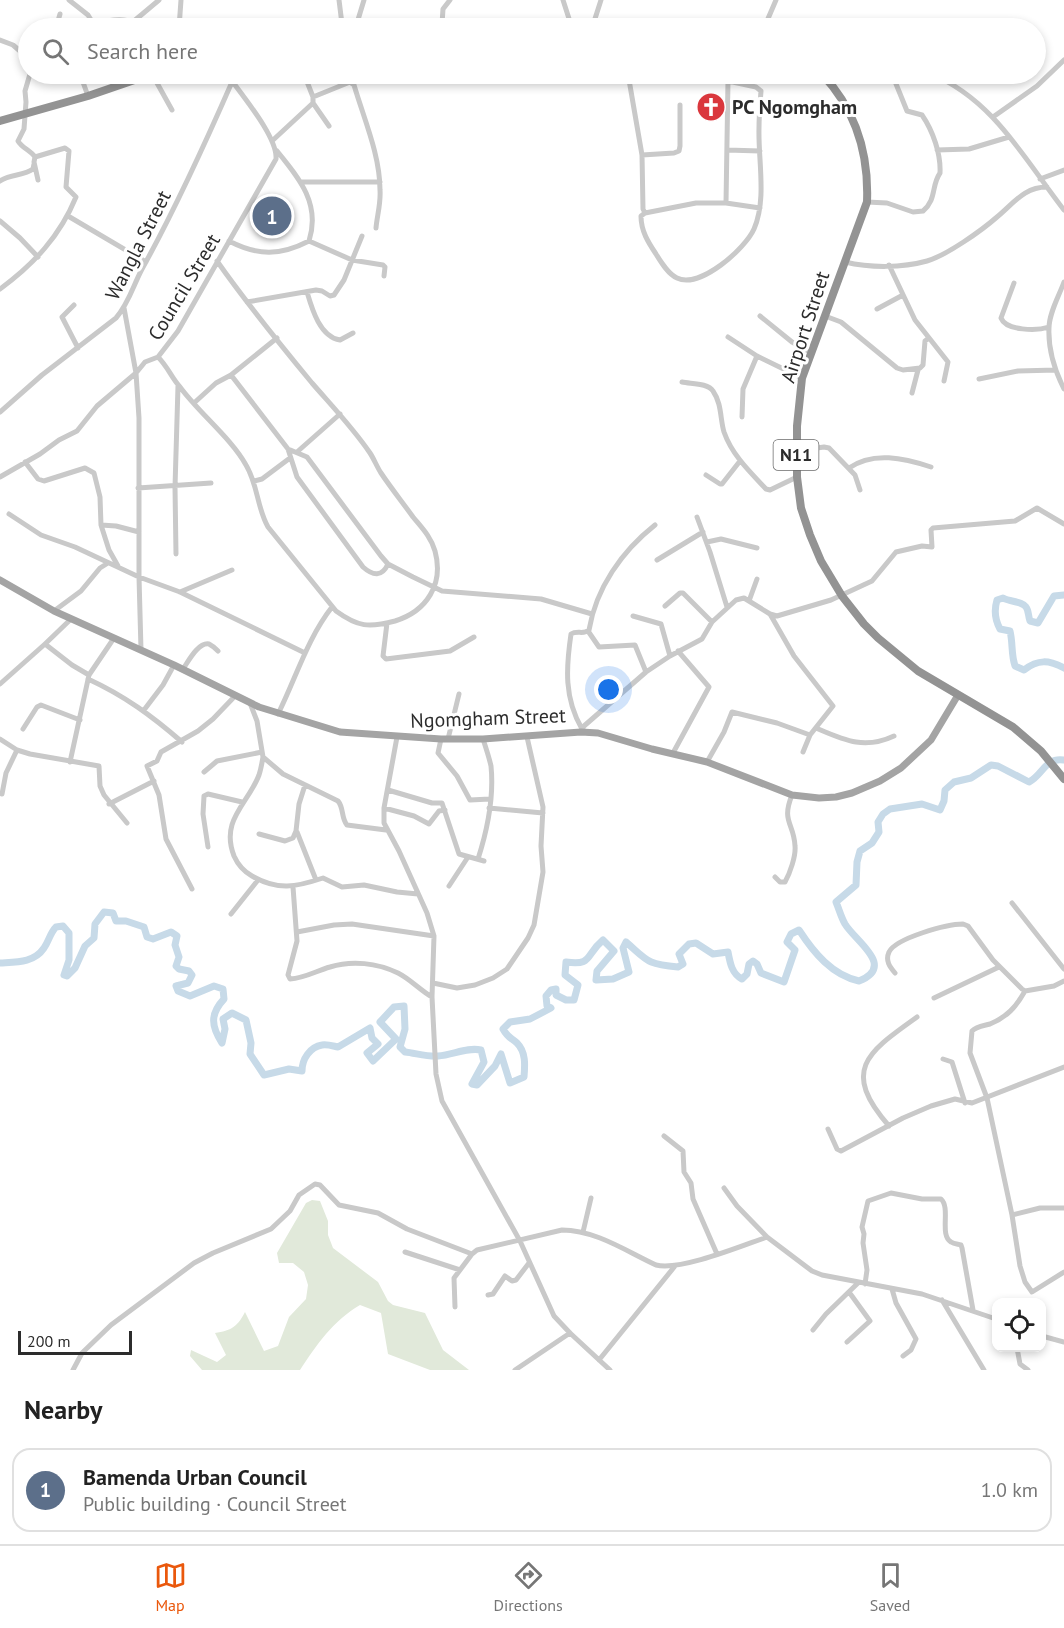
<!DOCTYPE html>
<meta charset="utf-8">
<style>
:root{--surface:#fff;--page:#f2f2f2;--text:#222;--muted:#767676;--line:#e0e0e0;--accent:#ea580c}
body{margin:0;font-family:"PT Sans",sans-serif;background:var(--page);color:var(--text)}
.controls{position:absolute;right:18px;bottom:18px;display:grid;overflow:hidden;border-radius:12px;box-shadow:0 3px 9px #0003}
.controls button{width:54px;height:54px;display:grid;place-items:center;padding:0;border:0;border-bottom:2px solid var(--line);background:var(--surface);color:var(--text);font:30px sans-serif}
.scale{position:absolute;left:18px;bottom:15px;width:114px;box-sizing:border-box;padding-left:6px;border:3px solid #2c2c2c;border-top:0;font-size:16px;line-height:21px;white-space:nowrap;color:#2c2c2c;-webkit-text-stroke:4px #fff;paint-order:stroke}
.you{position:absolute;left:609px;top:690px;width:21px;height:21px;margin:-15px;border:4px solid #fff;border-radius:50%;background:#1a73e8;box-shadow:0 0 0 9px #1a73e833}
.badge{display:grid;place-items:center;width:39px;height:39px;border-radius:50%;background:var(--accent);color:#fff;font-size:20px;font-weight:700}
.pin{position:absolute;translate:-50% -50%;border:3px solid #fff;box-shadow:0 2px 6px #0006}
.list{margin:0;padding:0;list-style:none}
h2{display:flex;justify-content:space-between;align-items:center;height:78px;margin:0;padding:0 24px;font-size:26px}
h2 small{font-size:20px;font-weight:400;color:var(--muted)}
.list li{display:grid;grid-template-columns:39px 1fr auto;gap:18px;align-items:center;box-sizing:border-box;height:84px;margin:0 12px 12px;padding:0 12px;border:2px solid var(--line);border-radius:18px}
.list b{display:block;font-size:22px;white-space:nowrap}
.list p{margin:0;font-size:20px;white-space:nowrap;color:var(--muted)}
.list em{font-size:20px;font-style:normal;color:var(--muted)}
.icon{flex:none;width:33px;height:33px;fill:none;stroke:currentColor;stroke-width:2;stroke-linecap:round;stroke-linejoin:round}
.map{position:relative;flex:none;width:1064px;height:1370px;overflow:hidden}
.search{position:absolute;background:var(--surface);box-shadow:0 3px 9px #0003;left:18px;right:18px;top:18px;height:66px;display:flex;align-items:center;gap:15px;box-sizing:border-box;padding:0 21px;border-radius:33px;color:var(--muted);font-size:22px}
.sheet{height:174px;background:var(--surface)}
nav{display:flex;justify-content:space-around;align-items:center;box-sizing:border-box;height:84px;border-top:2px solid var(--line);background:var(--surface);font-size:16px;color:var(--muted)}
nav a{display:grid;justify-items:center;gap:3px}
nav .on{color:var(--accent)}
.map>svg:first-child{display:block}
</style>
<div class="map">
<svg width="1064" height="1370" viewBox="0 0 1064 1370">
<rect width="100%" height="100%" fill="#fff"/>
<path fill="#e1e9da" d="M312 1200 320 1201 328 1221V1235L333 1248 378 1282 388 1301 393 1305 425 1313 443 1350 469 1370H430L388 1354 381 1313 360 1305C333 1321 317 1344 300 1370H202L190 1356 191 1350 217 1362 226 1355 215 1333C231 1331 238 1326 245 1312L264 1351 278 1346 289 1317 306 1299 308 1285 304 1272 293 1263H279L277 1253 306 1203Z"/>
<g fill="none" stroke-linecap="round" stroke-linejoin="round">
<path stroke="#c7dae8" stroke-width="7" d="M1064 595 1054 596 1038 623 1030 621C1028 616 1029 611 1026 607 1022 601 1010 602 1003 598L997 600C994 610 995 620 1000 629L1010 631C1013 643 1011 654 1015 666L1024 670C1038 659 1049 660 1064 668
M0 963C16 962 34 963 44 948 49 941 50 933 56 927L63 926 69 933V960L64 975 67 976 75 968 85 946 94 938 95 924 104 912 113 913 116 921H126L144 927 147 937 153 939 171 932 177 936 175 945 179 957 176 966 179 969 189 971 192 975 188 983 176 986 178 991 190 996 214 986 223 989 224 999C210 1014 211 1026 222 1043L225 1029 223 1019 232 1013 246 1020 251 1043 250 1054 264 1075 289 1069 302 1071C302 1059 310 1047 322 1045 327 1044 333 1046 338 1047L370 1028 372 1038 378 1044 367 1053 373 1061 396 1039 380 1022 394 1007 404 1006 405 1029 400 1047 405 1052C415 1053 428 1057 438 1056 453 1055 467 1047 481 1050L484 1062 472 1084 477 1085 495 1066 501 1054 510 1083 524 1077C525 1065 526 1052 517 1043 510 1037 508 1038 503 1029L510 1022 530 1019 551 1008 547 1006 546 996 551 990 556 989V995L566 1000H574L578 985 565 975 566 962C593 966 585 955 603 940L614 951 597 971 596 980 613 979 629 972 623 948 626 942C648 961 646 964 678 967L683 964 679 954 689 944 696 943 713 954 728 952C730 963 732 974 742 979L747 974 749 964 753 961 757 964 761 973 784 982 795 950 787 942 791 934 799 930C814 953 832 975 859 981 896 966 856 942 845 924 841 917 839 909 836 902L856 885 857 862 860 851 872 843 879 832 878 822 883 814 890 809 922 804 940 810 944 801 945 790 954 782 971 778 991 765 998 766 1029 782C1043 775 1045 757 1064 760"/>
<path stroke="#c9c9c9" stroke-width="5" d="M69 0 88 15 96 28
M339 0 342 24
M563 0 572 28
M134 21 159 0
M357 23 364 0
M95 24C119 17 128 19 151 28
M442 24 443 9 450 0
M56 28 60 14
M179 28 181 0
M592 28 601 0
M764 28 776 0
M0 40 13 45 28 58
M30 74 25 91 26 102 24 129 18 141C22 148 30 150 35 157L34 162 38 180
M80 74 88 96
M110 74 114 86
M152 74 172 110
M628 74 642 155 643 209 645 213 641 216C641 231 648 242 656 254 661 262 668 274 677 278 700 289 745 249 754 229 767 199 758 160 759 128 759 116 760 104 761 91L756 87 728 81
M712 74 728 80 726 203
M931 74C993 99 1025 160 1064 210
M629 80 665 75H712
M313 97 350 82 354 85C364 119 380 155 380 190 381 203 377 216 376 228
M313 103 329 126
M993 117 1037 86 1064 60
M272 141 313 103V97L304 74
M727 150 760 151
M937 150 969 149 1009 137
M642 155 674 153 679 151 680 146V105
M1040 179 1064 170
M0 181C10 174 24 176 33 169L34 164
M301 182H380
M867 202 887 203 913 212 923 211C937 199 931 186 940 173 941 154 933 131 922 115L907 111 892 74
M645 213 696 203H726L760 208
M68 216 146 262
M0 221 20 238 38 257
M229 241C258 256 280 256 309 241 321 204 299 178 277 151
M309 241 352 260 383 265 385 267 384 276
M845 262C870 268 902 268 927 261 947 255 981 231 997 217 1014 203 1024 187 1047 187
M889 265 915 320 948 362 944 381
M1064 282C1059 296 1049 313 1049 328 1048 349 1055 371 1064 389
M1014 283 1001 318C1006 331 1037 331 1049 327
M0 289C34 264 60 236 76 197L66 187 69 151 65 148 35 157
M307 292C312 309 320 337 340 340L353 333
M247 302 316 290 322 291 330 296 334 295 344 280 362 236
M74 305 62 317 78 348
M877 309 903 295
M760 316 792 342 810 352
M825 316 841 322 897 368 903 370 920 368 923 365 925 341 929 338
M728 337 757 356 802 378
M158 357C168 367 171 377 180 387 199 413 231 438 246 465 258 485 257 508 268 527L336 611C358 627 369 628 395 621 427 611 444 584 435 551 431 537 422 528 413 517 403 503 391 488 381 473 377 467 374 459 370 453 353 428 332 406 312 383 279 343 247 304 217 261
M231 375 277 338
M979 379 1018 371 1056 370
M682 382C691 384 708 383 713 391 722 404 720 419 724 432 732 455 750 472 766 489L770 490 797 477
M912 393 918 370
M194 403 216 383 231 375 288 449 297 477 363 567C373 576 382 577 388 564
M0 412 42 375 116 318C129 303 133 286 142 269 176 208 204 146 232 82
M742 417 743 389 757 356
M288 449 307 457 381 556 388 564 413 577 442 591 541 599 592 614
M796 451 824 447 829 448 855 475 860 490
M297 452 340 414
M25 462 38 479 44 481 85 468 94 473 100 497 101 525 109 550 118 566
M849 468C873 451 904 458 931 467
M706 475 720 484H722L740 461
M0 477 40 454 59 440 77 431 97 406 136 373 124 308
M254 481 262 479 290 458
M138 488 211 483
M9 514 41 535 75 547 139 577 180 592 305 653
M697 517 710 552 727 607
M101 525 116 526 139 532
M707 542 721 539 757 548
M176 554 175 487 178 386
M657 560 703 532
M180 592 232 570
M749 601 757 579
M665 606 680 593H683L712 622
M54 611 81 591 100 568 108 563
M770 614 794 656 833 706 810 735 803 752
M633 616 661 624 670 656
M71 619 45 644 72 665 89 675
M387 623 383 656 386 659 450 651 474 637
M588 631 599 647 635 645 646 672
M141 650 139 577V418L136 373 145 362 158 357 178 331 276 159C278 137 240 93 227 74
M183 669C188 662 198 642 209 644 211 645 217 650 218 651
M88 679C125 696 152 716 182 742
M0 684 45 644
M250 703 257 721 263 757 283 774 338 801C344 808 341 818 347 825L386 830
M144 710 163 685 174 665
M278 714C296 678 307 639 332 607
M816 728C844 740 864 750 894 736
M23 729 37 707 41 705 80 720
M582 729C564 698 566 668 571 634 577 630 584 635 589 630 596 588 622 551 655 525
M581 732 584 726 646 672 670 656 702 639 712 622 736 600 744 598 770 614 777 616 831 600 872 581 896 552 922 546 932 547 931 530 933 528 1015 521 1037 508 1064 524
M397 737 384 808V823L399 851 427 913 434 936 432 997 436 1074 442 1101 520 1241 554 1316 570 1333 610 1370
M0 739 17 750 30 754 99 766 100 786 104 795 127 823
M441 739 438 753 457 776 470 800 490 799
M448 739 459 694
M673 753 709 687 678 651
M263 757C262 763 261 769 259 775 248 804 220 820 234 856 238 865 243 871 252 876 278 891 296 887 323 878L342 887 364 885 397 892 418 894
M70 762 89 675 114 638
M707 762 724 732 732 712 777 723 810 735
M204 772 217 761 262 752
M388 790 432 803H442L459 854 484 861
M2 794 6 773 17 750
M109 804 154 781
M384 808 414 816 429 824 439 811 445 810
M489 808 543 813
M297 832 316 880
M259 834 285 841 293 838 296 831 299 804 305 785
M208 847 203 814 204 796 208 794 242 802
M478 859C487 831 494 796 491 766 489 757 486 748 483 739
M775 877 780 882H785C790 873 796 856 795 846 794 823 781 822 792 795
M449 886 468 857
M293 887 297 941 288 975 290 979C305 978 316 971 330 967 352 960 377 963 398 973 410 979 420 990 432 997
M192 889 166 839 159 795 147 766 157 761 161 752 198 731 213 719 236 695
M1012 903 1064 969
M231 914 258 880
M297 932 334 925 352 924 434 936
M895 973C890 967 885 961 889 952 896 938 947 924 963 924L968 926 993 960 1022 989 1025 991 1054 986 1064 981
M433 983 457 988 475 985 493 978 507 969 528 938 534 925 543 872 541 846 543 807 527 737
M1025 991C1016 1007 1007 1017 990 1024 983 1026 977 1026 972 1031L970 1053 987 1098 1012 1215 1020 1266 1025 1282 1032 1292 1064 1272
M934 998 999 967
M943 1059 952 1062 965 1103
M889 1126C840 1070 868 1052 917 1017
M828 1129 837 1149 841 1151 903 1118 931 1106 955 1099 972 1103 1064 1067
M664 1136 683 1151 684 1172 691 1183 693 1199 717 1254
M724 1188 737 1206 767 1237
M1012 1215 1040 1208H1064
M583 1232 591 1198
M405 1252 460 1270
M865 1284 867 1270 863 1243 864 1234 862 1227 868 1201 891 1193 922 1199H941C951 1208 939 1235 951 1242 954 1244 957 1244 961 1245L962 1248 973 1310
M892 1289 896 1303 916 1339 911 1350 903 1356
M488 1295 493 1294 505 1276 512 1281 516 1280 529 1263
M942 1300 984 1370
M455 1307 454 1278 472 1254 477 1250 562 1230C595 1230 626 1251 656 1265 681 1271 741 1246 767 1237L812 1271 822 1275 922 1294 996 1319
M813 1330 826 1314 858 1283
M1042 1336 1064 1342
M847 1342 870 1321 849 1292
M1017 1348 1020 1364 1028 1370
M599 1360 675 1266
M73 1370 82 1353 111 1325 194 1263 213 1253 271 1229 290 1211 299 1195 315 1184 320 1185 339 1205 378 1213 407 1229 472 1254
M515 1370 570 1333"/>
<path stroke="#a4a4a4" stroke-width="7" d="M0 580 54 611 174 665 259 707 340 732 441 739H483L581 732 598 733 652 749 707 762 792 795 819 798 836 797 852 793 880 781 901 768 931 740 958 695"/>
<path stroke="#939393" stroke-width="8" d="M303 28 357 23 539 28
M822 74C856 110 869 153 867 202L802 378 797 426V477L801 508 810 535 821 561 842 596 864 624 878 638 918 671 1013 727 1041 751 1064 779
M0 121 88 96 152 74"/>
</g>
<defs>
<g id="church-disc" transform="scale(1.5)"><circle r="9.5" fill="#da373d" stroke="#fff"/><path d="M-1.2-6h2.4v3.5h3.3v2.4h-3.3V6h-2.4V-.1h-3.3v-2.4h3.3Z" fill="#fff"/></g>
</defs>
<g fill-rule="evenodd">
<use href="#church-disc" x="711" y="107"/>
</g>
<g text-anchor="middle" stroke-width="6" stroke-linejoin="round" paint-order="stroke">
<rect fill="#fff" stroke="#6b6b6b" stroke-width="1.5" x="773.5" y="440" width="45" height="30" rx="4.5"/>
<g font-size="18" font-weight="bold" fill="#2c2c2c">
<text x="796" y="461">N11</text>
</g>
<g font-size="20" font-weight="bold" fill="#2c2c2c" stroke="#fff" text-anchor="start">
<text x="732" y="114">PC Ngomgham</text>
</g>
<g font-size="20" fill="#2c2c2c" stroke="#fff">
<text transform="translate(138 245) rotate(-63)" y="7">Wangla Street</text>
<text transform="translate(184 287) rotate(-59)" y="7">Council Street</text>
<text transform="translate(805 327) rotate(-72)" y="7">Airport Street</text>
<text transform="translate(488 718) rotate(-2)" y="7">Ngomgham Street</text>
</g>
</g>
</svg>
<div class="controls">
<button><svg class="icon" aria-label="locate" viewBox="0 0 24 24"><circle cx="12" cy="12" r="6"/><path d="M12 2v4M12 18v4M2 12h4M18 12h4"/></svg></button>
</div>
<div class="scale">200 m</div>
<div class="you"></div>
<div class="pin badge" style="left:272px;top:216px;background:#5c6f8a">1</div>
<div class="search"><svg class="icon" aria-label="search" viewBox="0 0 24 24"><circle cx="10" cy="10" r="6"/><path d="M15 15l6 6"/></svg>Search here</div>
</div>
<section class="sheet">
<h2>Nearby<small></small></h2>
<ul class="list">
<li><span class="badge" style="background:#5c6f8a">1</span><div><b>Bamenda Urban Council</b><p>Public building · Council Street</p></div><em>1.0 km</em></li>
</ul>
</section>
<nav>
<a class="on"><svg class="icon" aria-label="map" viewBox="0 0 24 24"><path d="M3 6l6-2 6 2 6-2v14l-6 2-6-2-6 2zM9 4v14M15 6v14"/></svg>Map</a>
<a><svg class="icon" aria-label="directions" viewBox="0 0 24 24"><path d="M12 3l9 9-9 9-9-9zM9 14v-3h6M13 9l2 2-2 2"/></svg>Directions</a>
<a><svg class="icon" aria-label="saved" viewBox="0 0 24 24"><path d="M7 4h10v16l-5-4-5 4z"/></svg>Saved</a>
</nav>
